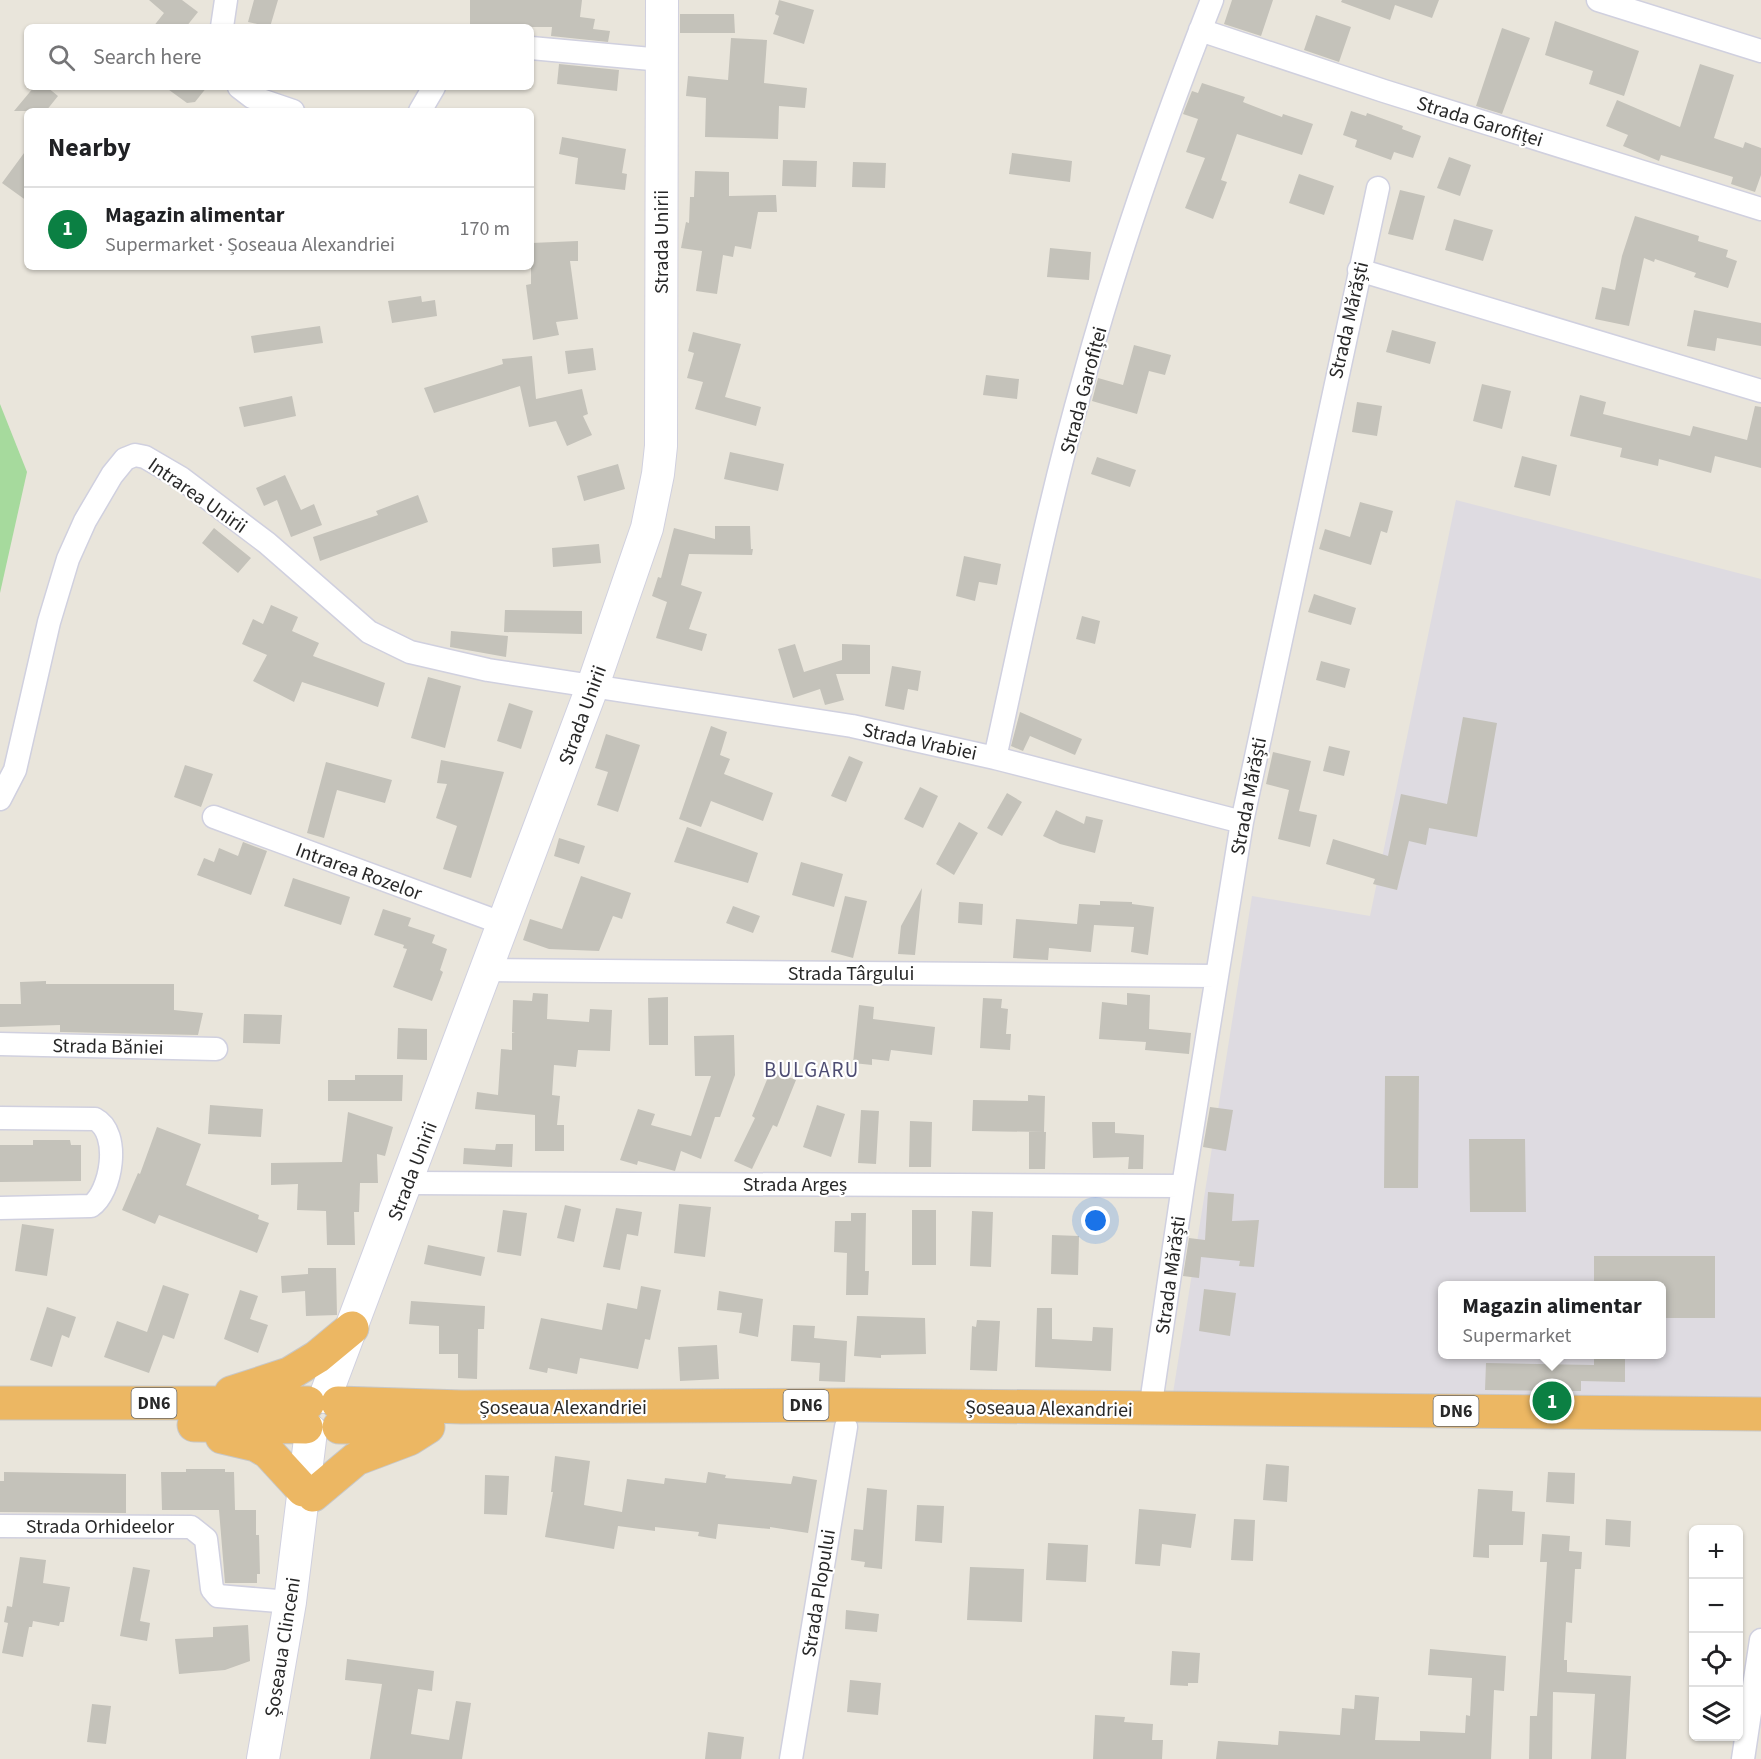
<!DOCTYPE html>
<meta charset="utf-8">
<style>
:root{--surface:#fff;--page:#f6f6f6;--text:#202124;--muted:#757577;--line:#e0e0e0;--accent:#0b8043}
body{margin:0;font-family:"Source Sans 3",sans-serif;background:var(--page);color:var(--text)}
.controls{position:absolute;right:18px;bottom:18px;display:grid;overflow:hidden;border-radius:9px;box-shadow:0 2px 4px #0004}
.controls button{width:54px;height:54px;display:grid;place-items:center;padding:0;border:0;border-bottom:2px solid var(--line);background:var(--surface);color:var(--text);font:30px sans-serif}
.you{position:absolute;left:1096px;top:1221px;width:21px;height:21px;margin:-15px;border:4px solid #fff;border-radius:50%;background:#1a73e8;box-shadow:0 0 0 9px #1a73e833}
.badge{display:grid;place-items:center;width:39px;height:39px;border-radius:50%;background:var(--accent);color:#fff;font-size:20px;font-weight:700}
.pin{position:absolute;translate:-50% -50%;border:3px solid #fff;box-shadow:0 2px 6px #0006}
.popup{position:absolute;left:1438px;top:1281px;width:228px;height:78px;box-sizing:border-box;display:grid;place-content:center;border-radius:9px;background:var(--surface);filter:drop-shadow(0 2px 4px #0005);font-size:20px;white-space:nowrap;color:var(--muted)}
.popup b{font-size:22px;color:var(--text)}
.popup::after{content:'';position:absolute;left:50%;top:100%;margin-left:-12px;border:12px solid transparent;border-top-color:var(--surface)}
.list{margin:0;padding:0;list-style:none}
h2{display:flex;justify-content:space-between;align-items:center;height:78px;margin:0;padding:0 24px;font-size:26px}
h2 small{font-size:20px;font-weight:400;color:var(--muted)}
.list li{display:grid;grid-template-columns:39px 1fr auto;gap:18px;align-items:center;box-sizing:border-box;height:84px;padding:0 24px;border-top:2px solid var(--line)}
.list b{display:block;font-size:22px;white-space:nowrap}
.list p{margin:0;font-size:20px;white-space:nowrap;color:var(--muted)}
.list em{font-size:20px;font-style:normal;color:var(--muted)}
.icon{flex:none;width:33px;height:33px;fill:none;stroke:currentColor;stroke-width:2;stroke-linecap:round;stroke-linejoin:round}
.map{position:relative;flex:none;width:1761px;height:1759px;overflow:hidden}
.search{position:absolute;background:var(--surface);box-shadow:0 2px 4px #0004;left:24px;top:24px;width:510px;height:66px;display:flex;align-items:center;gap:15px;box-sizing:border-box;padding:0 21px;border-radius:9px;color:var(--muted);font-size:22px}
.panel{position:absolute;background:var(--surface);box-shadow:0 2px 4px #0004;left:24px;top:108px;width:510px;height:162px;border-radius:9px}
.map>svg:first-child{display:block}
</style>
<div class="map">
<svg width="1761" height="1759" viewBox="0 0 1761 1759">
<rect width="100%" height="100%" fill="#e9e5db"/>
<path fill="#dedbe1" fill-rule="evenodd" d="M1456 500 1761 579V1400L1173 1393 1252 896 1370 916ZM1442 1286H1662V1354H1442Z"/>
<path fill="#a6da9d" d="M0 404 27 472 0 593Z"/>
<path fill="#c4c2ba" d="M149 0H182L198 12 186 27H153L164 13Z
M254 0H278L270 27 248 22Z
M470 0H582L580 17 595 19 593 29 610 31 608 42 551 36 552 27H470Z
M779 0 814 10 804 44 773 34 779 16 775 14Z
M1232 0H1273L1261 36 1224 24Z
M1342 0H1439L1432 18 1395 5 1390 20 1341 2Z
M680 14H734L735 33H680Z
M1316 15 1351 27 1339 62 1304 50Z
M1555 21 1639 51 1624 96 1589 84 1593 71 1545 55Z
M1502 28 1530 38 1502 114 1476 106Z
M731 38 767 40 764 83 807 88 805 108 779 106 778 139 705 137 706 98 686 96 688 76 728 80Z
M559 64 619 70 617 91 557 84Z
M1700 64 1734 75 1714 138 1743 148 1745 142 1761 148V175L1755 192 1731 184 1733 177 1661 155 1659 161 1623 146 1628 135 1606 126 1617 100 1680 127Z
M1202 83 1245 97 1243 102 1282 117 1283 114 1313 124 1302 155 1237 134 1221 180 1227 182 1213 219 1185 208 1205 158 1186 152 1198 119 1183 114 1192 91 1198 93Z
M34 87H47L58 96 46 111H14Z
M165 87H207L195 102 187 103Z
M1351 111 1366 116 1367 113 1403 126 1402 129 1421 136 1413 158 1394 152 1391 160 1355 147 1357 140 1343 135Z
M562 137 626 149 622 173 627 174 625 190 575 184 578 158 559 154Z
M27 149V201L2 183Z
M1012 153 1072 161 1070 182 1009 174Z
M1449 157 1471 165 1460 196 1437 188Z
M783 160 817 161 816 187 782 186Z
M853 162 886 163 885 188 852 187Z
M695 171 729 172V196L776 195 777 212H758L751 249 735 246 733 257 723 255 717 294 696 291 702 251 681 248 686 222 689 223 690 197H694Z
M1299 174 1334 186 1324 215 1289 203Z
M1400 190 1425 196 1413 240 1388 234Z
M1635 216 1699 236 1698 241 1728 250 1726 257 1737 261 1728 288 1694 277 1696 273 1655 259 1654 262 1644 258 1629 326 1595 319 1602 287 1615 290 1622 256Z
M1454 219 1493 230 1483 261 1445 250Z
M578 241V261H570L578 319 556 322 559 335 533 340 526 285 531 284V243Z
M1050 248 1091 252 1089 280 1047 277Z
M421 296 422 302 435 300 437 316 392 323 388 301Z
M1694 310 1761 323V346L1717 338 1715 351 1687 346Z
M320 326 323 343 254 353 251 336Z
M1392 330 1436 342 1430 364 1386 352Z
M693 332 741 344 725 397 761 407 756 426 695 409 703 382 687 378 694 353 688 351Z
M1134 345 1171 355 1165 375 1149 371 1137 414 1092 401 1098 378 1123 385Z
M593 348 596 370 568 374 565 351Z
M532 356 536 399 582 389 588 414 583 416 592 435 567 446 556 421 529 427 520 386 434 413 424 388 503 364 502 359Z
M986 375 1019 379 1017 399 983 395Z
M1482 384 1511 391 1502 429 1473 421Z
M1580 395 1606 402 1603 414 1690 436 1693 426 1747 440 1755 406 1761 407V468L1715 456 1711 473 1659 459 1658 466 1620 457 1622 448 1570 436Z
M292 396 296 416 244 427 239 407Z
M1357 402 1382 406 1377 436 1352 432Z
M730 452 784 464 778 491 724 479Z
M1522 456 1557 465 1550 496 1514 487Z
M1097 457 1136 470 1130 487 1091 474Z
M618 464 625 489 584 501 577 476Z
M285 475 301 510 314 504 322 525 291 537 277 500 264 506 256 488Z
M418 495 428 522 320 561 313 537 378 515 376 511Z
M1360 502 1393 511 1387 533 1381 531 1371 565 1319 549 1325 529 1350 537Z
M715 526H750L751 549H753L752 555 689 554 681 585 702 592 689 629 707 634 702 651 656 638 667 602 652 596 658 577 661 578 674 528 715 539Z
M214 528 251 558 238 573 202 543Z
M599 544 601 563 553 567 552 548Z
M964 556 1001 564 997 585 979 582 975 601 956 596Z
M1314 594 1356 608 1351 625 1308 612Z
M271 605 298 617 292 631 319 643 313 656 385 683 378 707 302 682 294 702 253 681 267 655 242 644 253 619 263 624Z
M505 610 582 611V634L504 632Z
M1082 616 1100 621 1095 644 1076 639Z
M451 631 508 636 506 657 450 647Z
M795 644 804 672 842 660V644L870 645V674H836L844 700 825 705 820 689 793 698 778 649Z
M1321 661 1350 669 1345 688 1316 680Z
M892 666 921 671 918 691 908 689 904 710 885 706Z
M428 677 461 686 445 748 411 738Z
M509 703 533 711 521 749 497 741Z
M1020 712 1082 739 1075 755 1030 736 1023 751 1011 746Z
M1463 717 1497 723 1477 837 1429 828 1426 845 1409 841 1397 890 1373 884 1375 879 1326 864 1333 839 1388 856 1401 794 1447 804Z
M711 726 727 732 720 755 730 759 724 774 773 793 763 821 711 801 701 827 679 819Z
M606 734 640 745 618 812 597 805 608 772 595 768Z
M1329 746 1350 751 1344 776 1323 771Z
M1273 752 1311 761 1299 811 1317 815 1310 847 1278 839 1289 790 1266 784Z
M849 756 863 762 846 802 831 796Z
M441 760 504 772 471 878 443 869 457 826 436 818 447 784 437 783Z
M326 762 392 780 385 803 337 790 324 838 307 833Z
M185 765 213 774 201 807 174 797Z
M920 787 938 796 923 828 904 819Z
M1007 793 1022 802 1002 836 987 828Z
M1056 810 1084 824 1086 816 1103 820 1095 853 1060 844 1043 836Z
M959 822 978 833 954 875 936 864Z
M687 827 758 853 748 883 674 862Z
M559 838 585 846 579 864 554 856Z
M243 842 267 851 251 895 197 875 204 858 214 862 219 848 238 856Z
M801 862 843 874 834 907 792 895Z
M581 876 631 893 622 919 613 916 599 951 549 949 523 940 530 919 562 929Z
M293 878 350 897 341 925 284 906Z
M922 888 915 955 898 954 901 926Z
M845 896 867 901 853 958 831 952Z
M1100 901 1132 902V904L1154 907 1148 955 1131 952 1134 927 1094 925 1091 952 1049 948 1048 960 1013 958 1016 919 1077 924 1079 904 1100 905Z
M959 902 983 904 982 925 958 923Z
M733 906 760 916 753 933 726 923Z
M383 909 411 918 408 926 435 935 432 943 447 949 440 970 443 972 432 1001 393 987 407 949 403 948 404 945 374 935Z
M46 981V984H174V1010L203 1013 198 1035 60 1032V1025L0 1027V1004H21L20 982Z
M533 993 548 994 547 1019 589 1022 590 1009 612 1010 610 1051 578 1050 576 1067 554 1065 552 1095 560 1096 557 1125H564V1151H535V1115L475 1109 477 1092 498 1095 501 1049 512 1050V1033H515L512 1032 513 1000 532 1001Z
M1127 993 1150 995 1149 1029 1191 1033 1189 1054 1145 1050 1146 1042 1099 1039 1102 1002 1127 1005Z
M668 997V1045H649L648 998Z
M983 998 1002 999 1001 1008 1008 1009 1006 1034H1011L1010 1050 980 1048Z
M859 1005 874 1007 873 1019 935 1027 932 1055 891 1050 889 1061 872 1059V1065L853 1063Z
M244 1014 282 1015 280 1044 243 1043Z
M398 1028 427 1029V1060L397 1059Z
M734 1035 735 1075 720 1117H715L701 1159 681 1151 675 1171 638 1161 637 1165 620 1160 638 1109 655 1114 651 1125 691 1136 711 1076H695L694 1036Z
M771 1070 796 1080 777 1127 773 1125 752 1169 734 1161 755 1118 752 1116Z
M355 1075H403L402 1101H328V1080H355Z
M1385 1076H1419L1418 1188H1384Z
M1028 1095 1045 1096 1044 1132 972 1131 973 1100 1028 1101Z
M210 1105 263 1109 261 1137 208 1134Z
M817 1105 845 1114 831 1157 803 1147Z
M1210 1107 1233 1110 1226 1151 1203 1147Z
M861 1110 879 1111 876 1164 858 1163Z
M348 1112 393 1127 385 1156 377 1154 378 1183H360L359 1212H354L355 1245H327L326 1211 297 1210 298 1184 271 1185V1163L342 1162Z
M910 1121 932 1122 931 1167H909Z
M1092 1122H1115V1133L1144 1135 1143 1169H1128L1129 1157 1093 1158Z
M157 1127 201 1144 186 1185 259 1215 258 1219 269 1223 257 1253 159 1215 155 1224 122 1210 138 1173 140 1174Z
M1029 1132H1046L1045 1169H1029Z
M1469 1139H1525L1526 1212H1470Z
M33 1140H70L71 1145H81V1181L0 1182V1145H33Z
M496 1144H513L512 1167 463 1164 464 1148 495 1150Z
M1208 1192 1234 1194 1232 1221 1259 1220 1254 1267 1239 1266 1240 1261 1201 1257 1199 1278 1183 1276 1189 1238 1205 1240Z
M679 1204 711 1207 705 1257 674 1253Z
M565 1205 581 1209 574 1242 557 1238Z
M616 1208 642 1212 638 1236 627 1234 620 1270 603 1267Z
M503 1210 527 1213 521 1256 497 1252Z
M912 1210H936V1265H912Z
M972 1211 993 1212 991 1267 970 1266Z
M851 1213H866L865 1271H869L868 1295H846L847 1253 834 1252 835 1221H851Z
M22 1224 54 1229 47 1276 15 1271Z
M1052 1235 1079 1236 1078 1275 1051 1274Z
M428 1245 485 1257 481 1276 424 1264Z
M1594 1256H1715V1318H1662V1286H1594Z
M308 1268H336L337 1315 306 1316 305 1291 282 1293 281 1276 308 1274Z
M163 1285 189 1294 174 1339 163 1335 149 1373 104 1357 117 1321 147 1332Z
M641 1286 661 1290 650 1340 645 1339 638 1369 580 1358 577 1374 548 1368 547 1373 529 1369 541 1318 602 1330 607 1303 637 1309Z
M1204 1289 1236 1293 1230 1336 1199 1331Z
M240 1290 258 1296 250 1319 268 1325 258 1353 224 1339Z
M719 1291 763 1299 758 1337 739 1333 742 1313 717 1310Z
M411 1301 485 1306 484 1329H478L477 1379 458 1378V1354H439V1326L409 1324Z
M47 1307 76 1317 69 1338 62 1335 52 1367 30 1360Z
M1037 1308H1052V1339L1092 1341 1093 1327 1113 1328 1111 1371 1035 1367Z
M857 1316 925 1318 926 1354 881 1355V1358L854 1356Z
M977 1320 1000 1321 997 1371 970 1370 972 1326 976 1327Z
M793 1325 815 1326 814 1338 847 1341 845 1382 819 1381 820 1363 791 1361Z
M717 1345 719 1379 680 1381 678 1347Z
M1594 1354H1625V1382L1581 1381V1391L1485 1390 1486 1363 1594 1365Z
M555 1456 590 1461 584 1505 622 1512 627 1479 664 1484 665 1478 706 1483 708 1472 726 1475 725 1478 791 1484 793 1476 817 1480 808 1533 770 1527V1529L718 1524 716 1539 698 1536 699 1532 655 1527V1531L618 1526 614 1549 545 1537 553 1492H551Z
M1266 1464 1289 1466 1287 1502 1263 1500Z
M186 1469H225V1472H234L235 1510H256V1535H259L260 1574H257V1583H225L219 1510H162L161 1472H186Z
M4 1472 126 1474V1513L0 1512V1481H4Z
M1548 1472 1575 1473 1574 1504 1546 1502Z
M485 1475 509 1476 507 1515 484 1514Z
M867 1488 887 1490 882 1569 864 1567 865 1562 851 1560 854 1529 863 1530Z
M1478 1489 1513 1491 1512 1511 1525 1512 1523 1545H1489V1558L1473 1557Z
M917 1505 944 1506 942 1543 915 1541Z
M1139 1509 1196 1514 1191 1548 1162 1544 1160 1566 1135 1564Z
M1234 1519 1255 1520 1253 1561 1231 1560Z
M1606 1519 1631 1521 1630 1547 1605 1545Z
M1542 1534 1570 1536 1569 1551 1582 1552 1581 1569H1575L1572 1623 1566 1622 1564 1660H1567V1672L1631 1676 1626 1759H1591L1595 1694 1553 1692 1552 1759H1529L1530 1716H1537L1547 1562H1540Z
M1048 1543 1088 1545 1086 1582 1046 1580Z
M20 1557 46 1560 43 1583 70 1587 64 1622H60L59 1626 33 1621 32 1627H29L23 1657 2 1653 8 1623 4 1622 7 1606 12 1607Z
M133 1567 150 1570 140 1621 150 1623 147 1641 120 1636Z
M970 1567 1024 1569 1022 1622 967 1620Z
M846 1610 879 1614 877 1632 845 1629Z
M248 1625 250 1661 225 1670 179 1674 175 1639 213 1637V1627Z
M1430 1649 1506 1656 1504 1691 1494 1690 1491 1759H1216L1218 1741 1278 1745 1279 1731 1340 1735 1342 1708 1354 1709 1355 1695 1379 1697 1375 1740 1420 1741V1731L1465 1733 1466 1715 1470 1716 1472 1678 1428 1675Z
M1172 1651 1200 1653 1198 1683H1188V1686L1170 1685Z
M347 1659 434 1671 432 1691 418 1689 411 1734 449 1740 456 1701 471 1703 462 1759H370L382 1684 345 1680Z
M850 1680 881 1683 878 1715 847 1712Z
M92 1704 111 1706 106 1744 87 1742Z
M1095 1715 1125 1717 1124 1722 1153 1724 1152 1740H1163L1162 1759H1093Z
M708 1732 744 1737 741 1759H705Z"/>
<g fill="none" stroke-linecap="round" stroke-linejoin="round">
<g stroke="#d0d0df" stroke-width="25">
<path id="street" d="M1598 0 1761 51
M222 27 226 0
M1200 30 1384 91 1761 209
M531 48 662 60
M239 87 252 97 293 111
M420 111 434 87
M1359 270 1761 391
M995 758C1023 630 1049 500 1085 374 1120 247 1164 122 1212 0
M0 799 15 770 49 622 68 559 85 521 112 475 125 459 135 455 145 457 181 478 267 543 369 632 410 652 488 670 852 726 995 758 1242 822
M214 817 504 924
M486 970 1216 976
M0 1044 216 1049
M0 1118 95 1119C122 1133 111 1193 91 1206L0 1208
M408 1183 1183 1186
M1150 1410 1183 1186 1242 822 1378 188
M0 1526 191 1527 206 1539 212 1589 218 1596 290 1602
M791 1759 846 1427
M1743 1759 1761 1640"/>
</g>
<g stroke="#d0d0df" stroke-width="34">
<path id="secondary" d="M325 1397 593 685 647 528 658 474 661 446 662 0
M263 1759 290 1602 311 1431"/>
</g>
<g stroke="#c7c7c7" stroke-width="35">
<path id="highway" d="M231 1393 289 1374 317 1357 352 1328
M0 1403H308
M338 1403 462 1407 853 1405 1761 1414
M194 1425 306 1427
M339 1427H391
M222 1437 256 1445 268 1452 303 1490
M313 1495 356 1459 409 1439 428 1427"/>
</g>
<use href="#street" stroke="#fff" stroke-width="22"/>
<use href="#secondary" stroke="#fff" stroke-width="32"/>
<use href="#highway" stroke="#ecb763" stroke-width="33"/>
</g>
<g text-anchor="middle" stroke-width="4.5" stroke-linejoin="round" paint-order="stroke">
<g fill="#fff" stroke="#686868" stroke-width="1.5">
<rect x="131.5" y="1388" width="45" height="30" rx="4.5"/>
<rect x="783.5" y="1390" width="45" height="30" rx="4.5"/>
<rect x="1433.5" y="1396" width="45" height="30" rx="4.5"/>
</g>
<g font-size="18" font-weight="bold" fill="#282828">
<text x="154" y="1409">DN6</text>
<text x="806" y="1411">DN6</text>
<text x="1456" y="1417">DN6</text>
</g>
<g font-size="20" fill="#282828" stroke="#fff">
<text transform="translate(1480 121) rotate(17)" y="7">Strada Garofiței</text>
<text transform="translate(661 242) rotate(-90)" y="7">Strada Unirii</text>
<text transform="translate(1348 320) rotate(-77)" y="7">Strada Mărăști</text>
<text transform="translate(1083 390) rotate(-75)" y="7">Strada Garofiței</text>
<text transform="translate(198 495) rotate(35)" y="7">Intrarea Unirii</text>
<text transform="translate(582 715) rotate(-70)" y="7">Strada Unirii</text>
<text transform="translate(920 741) rotate(12)" y="7">Strada Vrabiei</text>
<text transform="translate(1248 796) rotate(-79)" y="7">Strada Mărăști</text>
<text transform="translate(359 871) rotate(20)" y="7">Intrarea Rozelor</text>
<text x="851" y="980">Strada Târgului</text>
<text transform="translate(108 1046) rotate(1)" y="7">Strada Băniei</text>
<text transform="translate(412 1171) rotate(-69)" y="7">Strada Unirii</text>
<text x="795" y="1191">Strada Argeș</text>
<text transform="translate(1170 1275) rotate(-82)" y="7">Strada Mărăști</text>
<text x="563" y="1414">Șoseaua Alexandriei</text>
<text transform="translate(1049 1408) rotate(1)" y="7">Șoseaua Alexandriei</text>
<text x="100" y="1533">Strada Orhideelor</text>
<text transform="translate(818 1593) rotate(-81)" y="7">Strada Plopului</text>
<text transform="translate(282 1647) rotate(-81)" y="7">Șoseaua Clinceni</text>
</g>
<g font-size="21" letter-spacing="1.5" fill="#4e4d73" stroke="#fff">
<text x="812" y="1077">BULGARU</text>
</g>
</g>
</svg>
<div class="controls">
<button>+</button>
<button>−</button>
<button><svg class="icon" aria-label="locate" viewBox="0 0 24 24"><circle cx="12" cy="12" r="6"/><path d="M12 2v4M12 18v4M2 12h4M18 12h4"/></svg></button>
<button><svg class="icon" aria-label="layers" viewBox="0 0 24 24"><path d="M12 4l9 5-9 5-9-5zM3 14l9 5 9-5"/></svg></button>
</div>
<div class="you"></div>
<div class="pin badge" style="left:1552px;top:1401px">1</div>
<div class="popup"><b>Magazin alimentar</b>Supermarket</div>
<div class="search"><svg class="icon" aria-label="search" viewBox="0 0 24 24"><circle cx="10" cy="10" r="6"/><path d="M15 15l6 6"/></svg>Search here</div>
<section class="panel">
<h2>Nearby<small></small></h2>
<ul class="list">
<li><span class="badge">1</span><div><b>Magazin alimentar</b><p>Supermarket · Șoseaua Alexandriei</p></div><em>170 m</em></li>
</ul>
</section>
</div>
